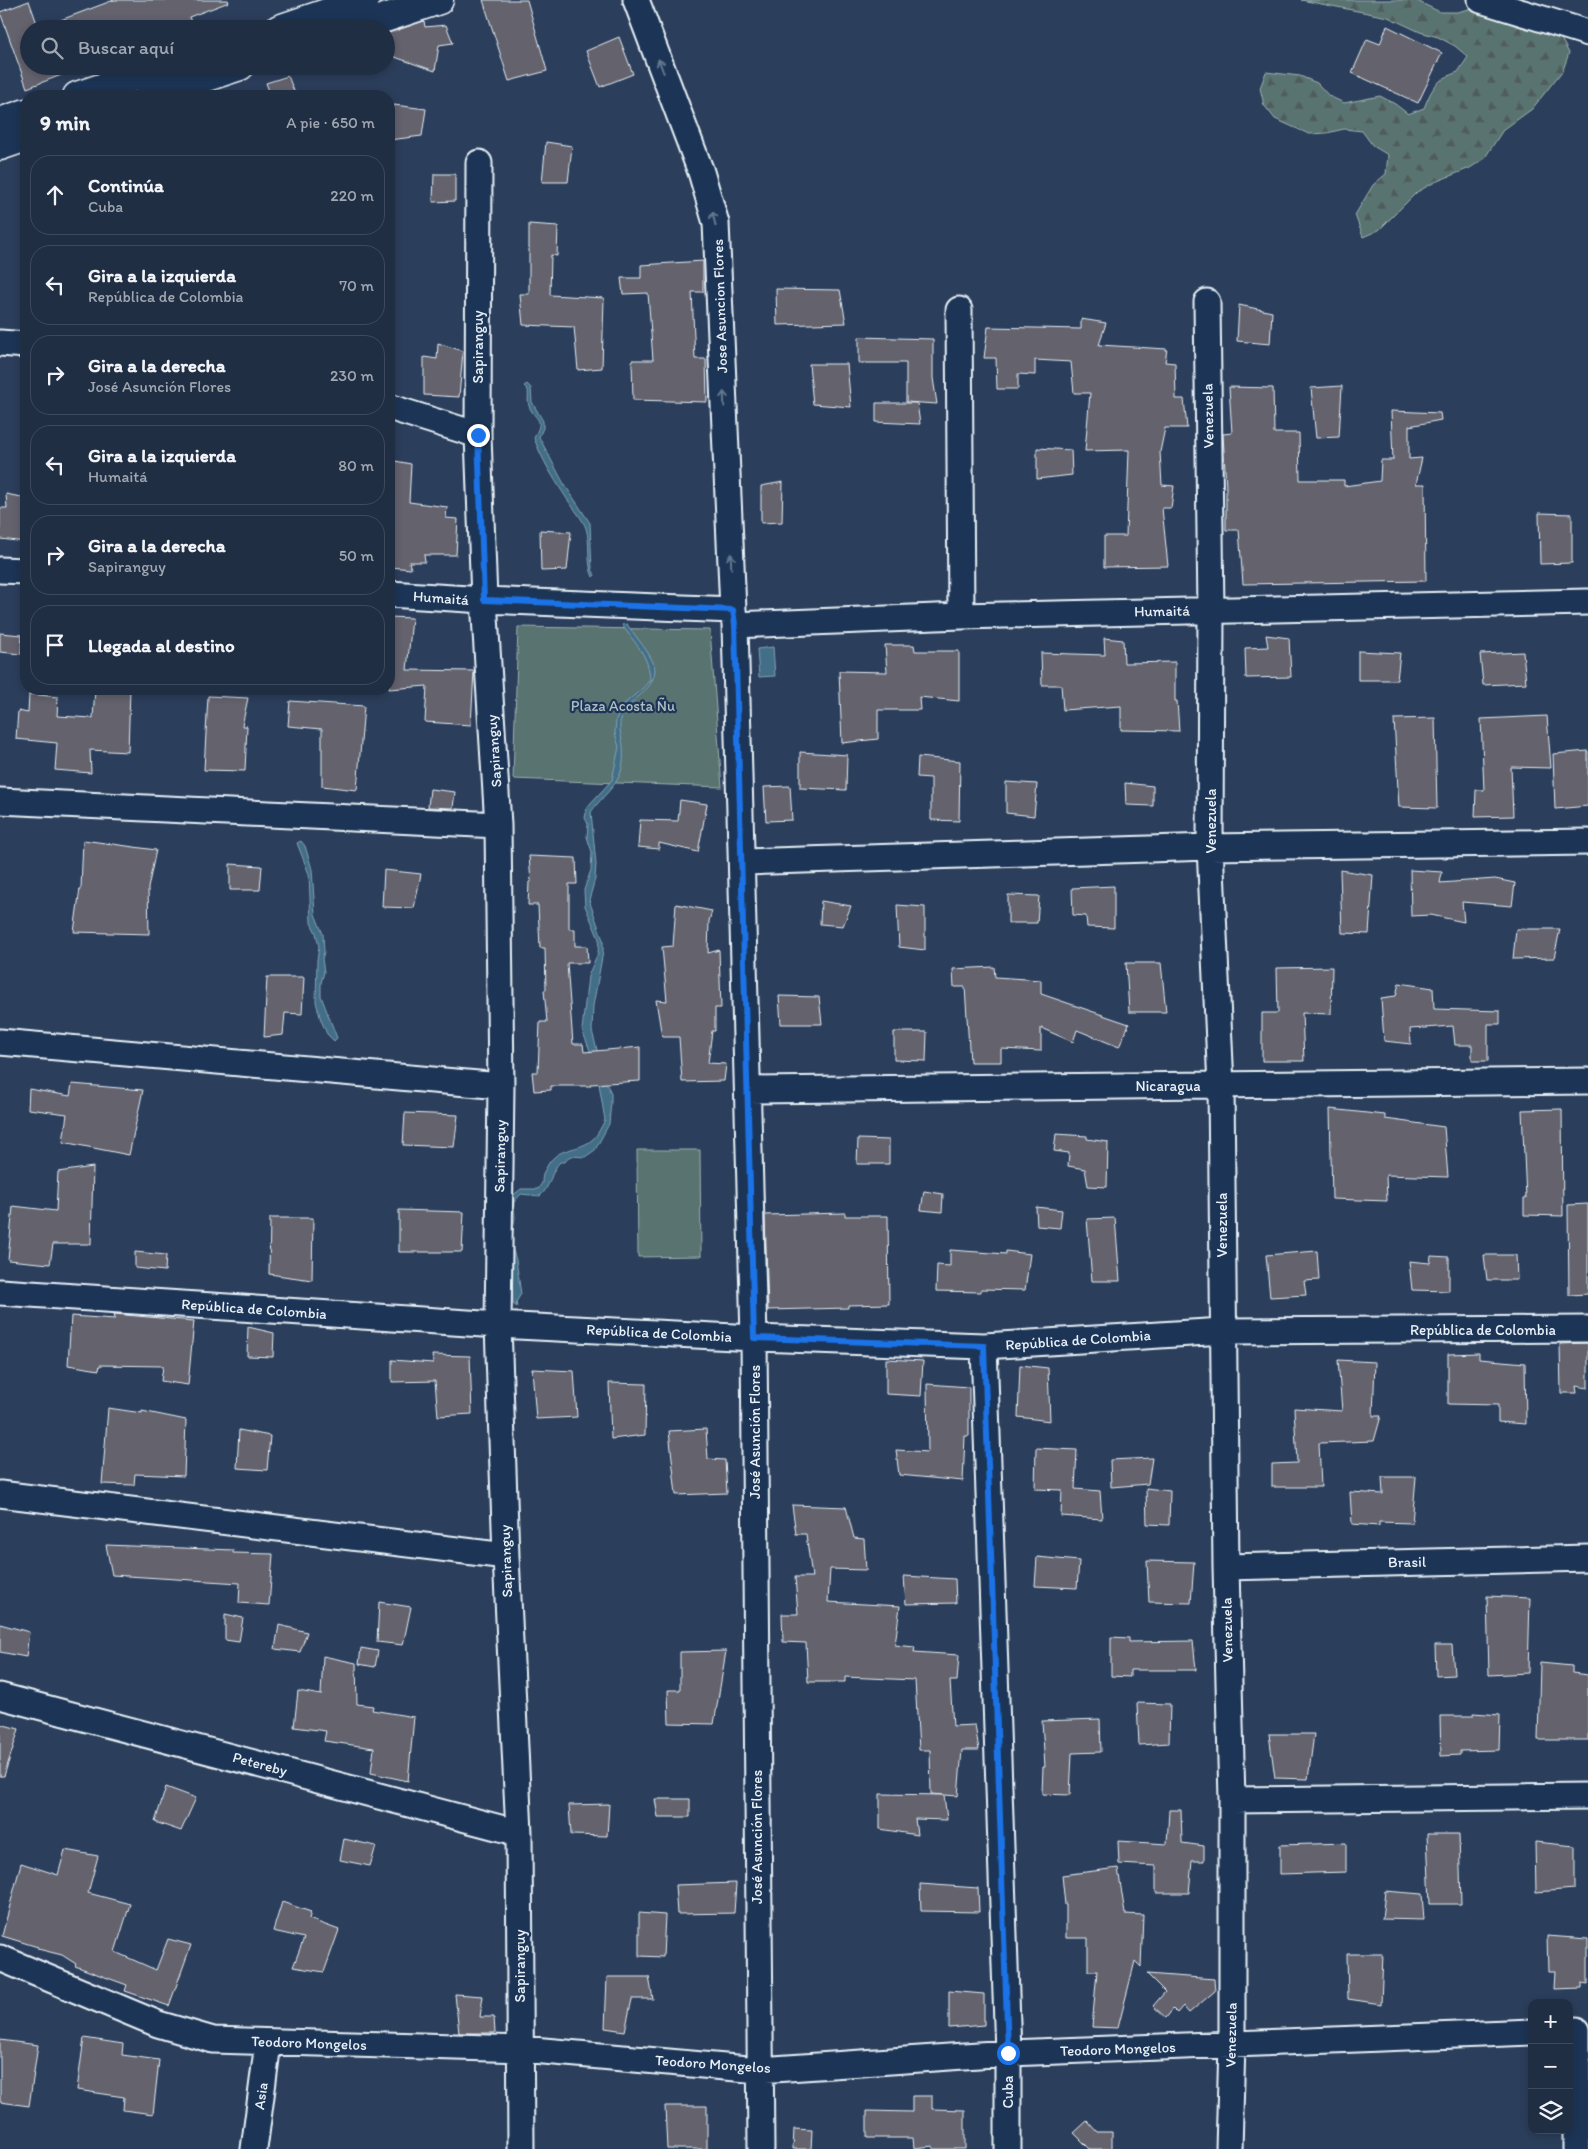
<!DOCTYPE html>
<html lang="es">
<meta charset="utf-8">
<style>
:root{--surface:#202e44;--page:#28364b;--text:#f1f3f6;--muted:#a2a8b2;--line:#3d4a5d}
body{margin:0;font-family:Itim,sans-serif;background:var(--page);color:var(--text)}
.controls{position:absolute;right:15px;bottom:15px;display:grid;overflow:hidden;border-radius:10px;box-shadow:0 2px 8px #0003}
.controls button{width:45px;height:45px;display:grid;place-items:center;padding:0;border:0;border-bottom:1px solid var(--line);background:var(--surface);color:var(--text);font:25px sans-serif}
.stop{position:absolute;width:15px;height:15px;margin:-11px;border:4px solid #1a73e8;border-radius:50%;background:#fff}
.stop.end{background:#1a73e8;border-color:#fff;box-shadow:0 1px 5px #0008}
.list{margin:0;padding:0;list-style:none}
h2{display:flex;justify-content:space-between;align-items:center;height:65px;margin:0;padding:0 20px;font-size:21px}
h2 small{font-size:16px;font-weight:400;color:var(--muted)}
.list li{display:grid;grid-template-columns:32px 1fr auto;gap:15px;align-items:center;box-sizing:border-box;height:80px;margin:0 10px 10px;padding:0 10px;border:1px solid var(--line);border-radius:20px}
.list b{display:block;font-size:19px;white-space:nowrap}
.list p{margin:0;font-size:16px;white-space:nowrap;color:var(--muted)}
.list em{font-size:16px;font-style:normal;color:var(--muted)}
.icon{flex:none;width:28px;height:28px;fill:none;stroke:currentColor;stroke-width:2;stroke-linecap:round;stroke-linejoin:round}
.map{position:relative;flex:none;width:1588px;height:2149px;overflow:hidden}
.search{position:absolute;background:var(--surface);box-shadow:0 2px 8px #0003;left:20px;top:20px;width:375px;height:55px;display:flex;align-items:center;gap:12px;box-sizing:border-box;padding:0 18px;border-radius:28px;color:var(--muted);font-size:19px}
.panel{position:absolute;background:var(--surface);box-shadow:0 2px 8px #0003;left:20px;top:90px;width:375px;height:605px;border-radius:20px}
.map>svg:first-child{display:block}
</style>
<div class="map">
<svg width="1588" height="2149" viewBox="0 0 1588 2149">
<defs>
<pattern id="forest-firs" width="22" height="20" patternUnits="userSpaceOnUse" patternTransform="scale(1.25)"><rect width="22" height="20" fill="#59736f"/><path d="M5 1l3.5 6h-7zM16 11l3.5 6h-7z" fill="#4f5b5b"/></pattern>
</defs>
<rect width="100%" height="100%" fill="#2b3e5b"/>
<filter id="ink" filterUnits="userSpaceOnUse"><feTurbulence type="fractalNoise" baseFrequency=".02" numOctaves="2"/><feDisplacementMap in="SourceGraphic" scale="10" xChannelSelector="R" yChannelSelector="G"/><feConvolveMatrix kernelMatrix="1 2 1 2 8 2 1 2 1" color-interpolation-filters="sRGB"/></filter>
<g filter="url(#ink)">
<path fill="url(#forest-firs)" stroke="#a0b2b4" d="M1301 0H1415L1440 12H1457L1474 8 1560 37 1569 53 1563 70 1532 109 1503 130 1484 159 1470 168 1435 182 1417 192 1379 230 1363 237 1355 215 1373 185 1386 174 1388 155 1373 146 1362 131 1344 129 1327 133 1309 134 1275 119 1264 105 1260 88 1266 72 1300 76 1317 83 1329 96 1344 103 1380 96 1395 104 1408 114 1424 108C1433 86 1436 80 1458 72L1468 57 1455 46 1438 37 1420 32 1388 17Z"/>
<path fill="#59736f" stroke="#a0b2b4" d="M518 627 710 630 722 787 513 779Z
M637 1150H700L701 1256 638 1257Z"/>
<path fill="#426e88" stroke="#84a2b5" d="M527 384 531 388 532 402 543 421V428L539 437 563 482 590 523 592 569 595 575 593 577C586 562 591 544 586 528 582 518 573 508 567 499 554 479 542 460 534 438 545 417 536 422 529 406 527 401 529 395 528 390L524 386Z
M627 624C634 635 655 658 655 670 653 694 627 698 621 719 618 729 622 737 623 746 626 783 609 787 591 812L596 864 595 879 589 900 603 940V952L593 1006 592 1031 605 1080 611 1093V1102L609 1124 595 1150 585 1157 570 1156 565 1162H560C550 1172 551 1187 540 1196L521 1194 514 1202 515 1218 512 1236V1247L516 1260 521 1294 516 1302 517 1307 513 1304 512 1267 509 1252 511 1197 521 1189H538L542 1183C542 1177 543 1173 546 1168 558 1145 575 1153 592 1140 598 1135 601 1127 605 1120L599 1084 595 1074 596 1066 582 1030 588 976 598 953 599 939 585 906 584 890 591 870 592 852 587 837 588 824 585 818 587 807 612 780 619 747 615 733 616 719 624 704 642 689 650 680C649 655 636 645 622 625Z
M773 647 775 676 759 677 757 649Z
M301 841 305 846 312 869 315 914 323 934 324 952 322 959 324 972 321 983V996L337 1038 334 1041 327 1034 321 1020 316 1002 317 960 319 947 316 933 311 923 309 874 297 843Z"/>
<path fill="#63626d" stroke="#e8f1f8" d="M114 0H228L229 2 189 17 194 29H42V27Z
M483 0H527L547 71 509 81Z
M29 1 39 29H29V66H79L80 68 27 88 0 12Z
M424 21 425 27 446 25 453 43 439 45 435 71 386 54V34Z
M1387 26 1442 53 1418 103 1352 73 1367 39 1380 44Z
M619 37 633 74 600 87 586 51Z
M288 76 296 96H271L266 83Z
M394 105 426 109 422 136 389 140V107H394Z
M546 142 572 146 568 182H542Z
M434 174H455V201L433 202Z
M529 224 558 226 557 256 551 255 550 295 604 298 602 368 578 370 574 327 523 325 520 294H529Z
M703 261V292H692L695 359H706L707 402 633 400 632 360H653L648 293 623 294 621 278H641V265Z
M776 289 840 290 846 323 777 325Z
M1239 305 1272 312 1270 344 1237 341Z
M1081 319 1106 323 1099 345 1167 349 1165 362 1175 363 1176 399H1184L1187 428H1165L1160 452 1162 485 1174 486 1171 508H1162L1168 566 1104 567V536H1126L1129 450 1085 451 1090 393H1074L1071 362 1035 360V375L1018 374V389H997L996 358H984L988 327 1081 329Z
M859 337 933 339V378L937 404 906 402V363H859Z
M438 343 463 351 459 397 424 395V357L437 359Z
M809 364H847L851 407 813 404Z
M1342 386 1339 437 1316 438 1311 388Z
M1229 387 1273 388 1274 433H1299L1300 480H1344V486L1380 481 1381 460H1393L1391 411 1440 413 1441 420 1409 426V459L1422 458 1416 484H1425L1426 581 1243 584 1239 530H1226V488L1223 434 1232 433Z
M876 403H917L920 424 876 422Z
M1037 448 1071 450 1072 475 1037 479Z
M390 460 411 464 409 502 447 507 446 518 458 519 456 555H424L425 562H409L411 569 390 567 393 501 389 500Z
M783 482 782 522 761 523V486Z
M6 494 26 498V542L0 539V508H7Z
M1539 513 1572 514V563L1540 564Z
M540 530 571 532 567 570 541 571Z
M389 617 412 618 407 670 474 671 471 725 425 722 427 686 389 689Z
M0 633 22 635 21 654 0 652Z
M1266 635 1289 638 1291 677 1246 678 1245 648 1268 647Z
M1104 638 1123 640 1124 663 1175 662V701H1177L1179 731 1121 730V706L1063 710 1061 685H1042L1041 653 1105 655Z
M885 645H914L915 651H959V701L919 697 920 710H878V739L842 743 839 671 887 672Z
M1358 651 1400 653 1397 680H1358Z
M1523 652 1526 683 1483 685 1480 654Z
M95 689H130L128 752 90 750 91 773 55 770 57 743 16 739 18 711 28 713 29 694 58 697 57 716 93 718Z
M208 696 248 698 242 726H247L245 771 204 770Z
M290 701 364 706 357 790 322 786V729L288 726Z
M1547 716 1551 768 1511 767 1513 816 1475 817 1476 790H1484L1481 719Z
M1435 718 1437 808 1399 807 1394 719Z
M1588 751V806L1555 809 1553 754Z
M800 752 847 755 846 790 800 788Z
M918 757 960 761 959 821 931 820V778L917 777Z
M1006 782 1037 784 1034 816 1006 813Z
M1125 783 1153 786V806L1126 805Z
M790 786 792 820 766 821 764 787Z
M430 789 455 792 453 808 428 807Z
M680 800 707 804 698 852 659 843V849L638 847 640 820 678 821Z
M83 840 156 850 148 888 149 934 74 932 80 888H81Z
M529 856 576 858 577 884H569V929H575V946H587L588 963H567L573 1044H583L584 1052 640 1047V1081L591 1084V1086H551V1090L534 1091 532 1072H538L540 1022H547L544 990H546L545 948H540L538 905H528L529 882H531Z
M230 864 262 866 260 890H230Z
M384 870 421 874 414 908 382 907Z
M1340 870 1373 875 1369 934 1342 933Z
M1410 870 1442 872 1440 883 1495 879 1515 883 1512 906 1462 902 1464 922 1431 915 1411 916Z
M1114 886V928L1087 927 1086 916 1073 915 1072 888Z
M1008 895 1039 896 1037 923H1008Z
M821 901 851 906 843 926 820 924Z
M676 904 712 911 709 921 708 953 719 950 721 1008H715V1031H712L708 1063 726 1064 724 1081 682 1082 679 1037H662L656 1000 667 1001 662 947 673 946Z
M897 905 925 907V950L899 947Z
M1516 929H1560L1554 958 1513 959Z
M1126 963H1161L1166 1012H1129Z
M994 967 995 977 1041 980V994L1129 1024 1119 1047 1077 1030 1073 1042 1041 1028V1051L1001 1049V1062H970L965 987H954L953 969Z
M1332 967 1331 1014 1302 1013 1304 1061H1262V1013H1278L1277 968Z
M267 977H304L302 1014 285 1013 283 1035 264 1037Z
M1399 983 1433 988 1434 1009 1500 1011V1024H1488V1061H1472V1045H1455L1453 1026 1410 1029 1411 1044 1384 1041 1381 998 1396 996Z
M779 996 819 997 822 1024H781Z
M894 1032H927L926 1061 894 1060Z
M72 1084 143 1090 129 1155 63 1142 67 1114 28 1109 29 1089 70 1096Z
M1330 1109 1385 1115V1119L1444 1127 1448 1177 1386 1175 1387 1201 1332 1199Z
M1562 1109 1563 1216 1524 1215V1198H1526L1522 1110Z
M405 1113 458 1115 454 1147 403 1145Z
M1056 1134 1087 1136V1139L1108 1142 1107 1187 1088 1186 1085 1169 1068 1166 1069 1153 1054 1151Z
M858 1139 889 1140V1164H857Z
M93 1167 91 1244H53L50 1264 8 1260 13 1206 56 1211 58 1172Z
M924 1191 943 1194 942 1212 921 1210Z
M1588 1204V1294L1569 1295 1568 1205Z
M1036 1207 1062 1210 1060 1228 1037 1226Z
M399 1210 464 1212 462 1252H399Z
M845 1213V1216H888L889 1304 848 1305V1308L768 1310 765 1215Z
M270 1218H313L312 1280 269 1274Z
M1115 1218 1120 1281H1092L1087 1219Z
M950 1250 1006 1254V1251L1030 1254 1025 1290 981 1289V1292L936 1291 937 1265 950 1266Z
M1317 1251 1319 1280 1304 1281 1306 1295 1270 1297 1266 1255Z
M135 1252 166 1255 165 1271 135 1268Z
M1484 1255H1516L1517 1280H1487Z
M1431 1256 1449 1257V1291L1412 1290 1409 1261 1430 1263Z
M114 1314 194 1321 188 1385 161 1381 163 1366 100 1365 99 1370 68 1365 71 1316 115 1319Z
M248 1327 274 1333 273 1357 247 1356Z
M1588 1343V1388L1576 1386 1577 1393H1561L1560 1344Z
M1479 1353V1359L1525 1363 1526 1424 1498 1422V1405L1448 1404V1354Z
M432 1355 470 1356 472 1414 438 1416 435 1381 392 1382V1360L433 1363Z
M886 1359 923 1361 921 1396 886 1394Z
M1338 1360 1375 1362 1373 1416H1381L1374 1441 1319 1443 1321 1487H1272V1464L1297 1463 1294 1408 1342 1411Z
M1020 1365 1048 1368 1050 1421 1018 1417Z
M532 1369 574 1371 577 1417 536 1419Z
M609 1383 646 1384 645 1435 611 1439Z
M927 1384 969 1387V1436H965L963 1481 899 1475 896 1450 928 1452Z
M108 1408 142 1413V1411L186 1420 184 1476 135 1474 134 1485 102 1484Z
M706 1429 708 1459 725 1460 727 1493 676 1495 669 1431Z
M239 1430 270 1436 267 1470 237 1468Z
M1036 1448 1077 1450 1075 1489 1100 1491 1102 1519 1061 1516 1062 1490 1035 1489Z
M1152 1458 1148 1484 1111 1487 1110 1460Z
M1382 1477H1416L1412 1523 1379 1522V1526L1352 1524 1350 1492 1383 1494Z
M1146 1488 1170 1491 1169 1525 1147 1524Z
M792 1505 846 1507 854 1538 864 1539 866 1570 830 1569 828 1602 900 1606 895 1645 915 1647 914 1652 959 1655 957 1681H950L953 1726 975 1725 979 1750H962L958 1796 931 1794 930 1750H919L915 1680 845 1677V1682H808L806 1643 783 1642 782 1614H798L795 1577H812L806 1534H796Z
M106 1545 233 1550V1553L273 1554 269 1605 239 1603 240 1583 112 1575Z
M1037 1557 1079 1561 1077 1588 1035 1586Z
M1147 1561 1194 1562 1191 1603 1149 1602Z
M904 1576 955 1579 956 1603 906 1604Z
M1487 1596 1530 1598 1528 1673 1489 1675Z
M379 1602 411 1607 403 1645 377 1642Z
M225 1614 243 1618 239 1642 225 1640Z
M0 1624 29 1632 26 1657 0 1652Z
M279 1625 307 1632 300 1652 275 1649Z
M1111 1637 1129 1638V1642L1193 1641 1196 1670H1130V1677L1111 1676Z
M1435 1645H1452L1454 1675 1436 1676Z
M361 1648 378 1651 375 1667 359 1664Z
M726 1651 714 1724 669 1723 668 1690H680V1652Z
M323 1656 356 1663 357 1704 373 1706 372 1710 414 1717 408 1781 371 1773 374 1748 324 1741 326 1731 294 1727 298 1691 321 1695Z
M1540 1663 1572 1666V1673L1588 1675V1740H1538Z
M1137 1703 1170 1704 1169 1743 1139 1745Z
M1473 1713 1500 1715 1499 1750 1460 1751V1755L1441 1756 1440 1716H1473Z
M1100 1719 1101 1752 1072 1753 1070 1795 1042 1794 1043 1767H1045L1042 1721Z
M0 1724 19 1729 4 1776H0Z
M1269 1734H1314L1308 1779 1275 1778Z
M166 1787 196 1798 181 1831 155 1822Z
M880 1794 944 1795 947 1820 915 1819 917 1835 880 1829Z
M655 1799H690V1817H658Z
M609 1804 607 1836 571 1835 569 1805Z
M1169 1810H1181L1182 1843 1204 1846V1861H1192L1189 1893H1156V1866L1119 1864 1118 1841 1167 1844Z
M1427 1834H1459L1461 1904H1430Z
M344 1839 376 1846 370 1866 340 1860Z
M1535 1842 1575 1846V1889L1536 1892Z
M1346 1843V1872L1280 1874V1845Z
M65 1850 98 1856 88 1893 130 1904 115 1952 156 1970 168 1939 191 1945 169 2006 125 1991 127 1985 75 1966 76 1964 62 1955 38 1949V1947L2 1936 21 1863 58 1875Z
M1118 1868 1125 1914 1143 1915 1141 1967 1135 1961 1118 2028 1092 2027 1097 1971H1088V1938H1066V1905H1065L1062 1875Z
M736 1883 734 1913 677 1914 675 1885Z
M920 1884 978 1888 979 1912 921 1911Z
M1385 1891 1422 1894 1424 1920 1382 1919Z
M282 1902 311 1912 309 1919 339 1930 324 1972 293 1967 304 1938 273 1931Z
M639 1913 665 1915 663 1957 639 1956Z
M1547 1936 1588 1939V1984L1582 1983V1988L1554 1989 1555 1972H1548Z
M1347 1954H1383L1381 2004 1348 1999Z
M1147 1974 1214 1979 1215 1991 1189 2013 1183 2006 1177 2013 1173 2009 1166 2018 1153 2006 1165 1992Z
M607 1977H649L653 1999H632L625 2031 605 2028Z
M949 1991 984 1994V2025L949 2028Z
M455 1994 483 1996 480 2017H494L495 2033H459Z
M84 2038 123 2044 122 2055 159 2060 153 2114 123 2110 124 2097 77 2090Z
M0 2040 38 2045 29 2106 0 2102Z
M912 2096H932V2109L965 2110V2149H933V2146L914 2148 913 2138H867V2111L912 2112Z
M665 2106H707V2149H667Z
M1087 2121 1097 2132H1112V2149H1090L1074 2133Z
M794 2129 812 2130 811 2149H793Z"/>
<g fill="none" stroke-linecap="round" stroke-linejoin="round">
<g stroke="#e8f1f8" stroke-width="29">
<path id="minor" d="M636 0 701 172 716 223 733 610 735 625 754 1338 761 2149
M1481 0 1588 33
M479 163 478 435 484 600 498 825 501 1086 498 1325 506 1556 519 1833 521 2149
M1207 302 1211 610 1210 847 1221 1086 1226 1567 1232 1800V2045L1229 2149
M959 310 961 616
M0 343 26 345
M389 407 478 435
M0 570 26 571
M389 594 484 600 733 610
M735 625 961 616 1588 602
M0 801 498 825
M743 862 1210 847 1588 842
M0 1042 501 1086
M749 1090 1588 1081
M0 1292 498 1325 754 1338 984 1346 1223 1331 1588 1329
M984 1346 1008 2053V2149
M0 1494 506 1556
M1226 1567 1588 1558
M0 1696 519 1833
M1232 1800 1588 1796
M0 1958 158 2024 213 2040 521 2049 759 2070 1008 2053 1532 2032
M1577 2030V2149
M254 2149 268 2043"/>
</g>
<g stroke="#e8f1f8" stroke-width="31">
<path id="major" d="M279 29 365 0
M352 29 439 0
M77 96 167 66
M149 96 240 66
M0 122 26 113
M0 146 26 137"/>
</g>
<use href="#minor" stroke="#1d3557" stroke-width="25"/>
<use href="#major" stroke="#1d3557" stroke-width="28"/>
</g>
<defs><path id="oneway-shaft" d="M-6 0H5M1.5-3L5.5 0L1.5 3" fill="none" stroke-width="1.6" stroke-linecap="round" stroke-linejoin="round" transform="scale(1.25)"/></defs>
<g stroke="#64778f">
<use href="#oneway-shaft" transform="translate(661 66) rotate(-111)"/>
<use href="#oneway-shaft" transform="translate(714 219) rotate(-103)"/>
<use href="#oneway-shaft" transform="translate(724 399) rotate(-92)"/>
<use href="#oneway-shaft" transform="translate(731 561) rotate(-92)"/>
</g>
</g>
<g fill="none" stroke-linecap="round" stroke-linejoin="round" filter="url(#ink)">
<path stroke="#1a73e8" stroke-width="6" d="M478 435 484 600 733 610 735 625 754 1338 984 1346 1008 2053"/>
</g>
<g text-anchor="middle" stroke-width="4.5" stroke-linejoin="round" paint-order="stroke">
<g font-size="15" fill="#e8f1f8" stroke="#1d3557">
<text transform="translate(720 306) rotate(-92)" y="5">Jose Asuncion Flores</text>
<text transform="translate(478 347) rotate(-90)" y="5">Sapiranguy</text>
<text transform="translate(1208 416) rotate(-91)" y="5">Venezuela</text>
<text transform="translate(441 598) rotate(4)" y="5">Humaitá</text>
<text transform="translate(1162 611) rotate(-1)" y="5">Humaitá</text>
<text transform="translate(494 751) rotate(-94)" y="5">Sapiranguy</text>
<text transform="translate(1211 821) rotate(-90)" y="5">Venezuela</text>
<text x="1168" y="1091">Nicaragua</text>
<text transform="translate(500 1156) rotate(-89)" y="5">Sapiranguy</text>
<text transform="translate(1222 1225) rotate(-90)" y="5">Venezuela</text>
<text transform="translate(254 1309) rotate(4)" y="5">República de Colombia</text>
<text x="1483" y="1335">República de Colombia</text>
<text transform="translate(659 1333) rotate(3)" y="5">República de Colombia</text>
<text transform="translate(1078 1340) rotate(-4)" y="5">República de Colombia</text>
<text transform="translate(755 1432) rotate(-90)" y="5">José Asunción Flores</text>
<text transform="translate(506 1561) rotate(-92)" y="5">Sapiranguy</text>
<text transform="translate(1407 1562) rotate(-1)" y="5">Brasil</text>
<text transform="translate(1227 1630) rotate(-91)" y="5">Venezuela</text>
<text transform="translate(260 1764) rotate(15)" y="5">Petereby</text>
<text transform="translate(757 1837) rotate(-90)" y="5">José Asunción Flores</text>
<text transform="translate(520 1966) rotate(-90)" y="5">Sapiranguy</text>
<text transform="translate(1231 2035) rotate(-89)" y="5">Venezuela</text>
<text transform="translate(309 2043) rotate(2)" y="5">Teodoro Mongelos</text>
<text transform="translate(1118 2049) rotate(-2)" y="5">Teodoro Mongelos</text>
<text transform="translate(713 2064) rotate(4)" y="5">Teodoro Mongelos</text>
<text transform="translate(1008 2092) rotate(-90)" y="5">Cuba</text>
<text transform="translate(261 2096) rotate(-82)" y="5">Asia</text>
</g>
<g font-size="15" fill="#afbfc1" stroke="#1d3557">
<text x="623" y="711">Plaza Acosta Ñu</text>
</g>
</g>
</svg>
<div class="controls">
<button>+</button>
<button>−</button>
<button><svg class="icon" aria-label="layers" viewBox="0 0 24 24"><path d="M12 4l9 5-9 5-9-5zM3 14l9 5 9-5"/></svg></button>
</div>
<div class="stop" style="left:1008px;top:2053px"></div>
<div class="stop end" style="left:478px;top:435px"></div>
<div class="search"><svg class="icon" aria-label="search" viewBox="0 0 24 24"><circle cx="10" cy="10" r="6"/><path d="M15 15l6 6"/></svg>Buscar aquí</div>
<section class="panel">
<h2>9 min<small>A pie · 650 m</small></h2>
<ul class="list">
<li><svg class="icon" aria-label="ahead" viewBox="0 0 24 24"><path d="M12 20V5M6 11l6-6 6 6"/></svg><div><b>Continúa</b><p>Cuba</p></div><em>220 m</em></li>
<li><svg class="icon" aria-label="left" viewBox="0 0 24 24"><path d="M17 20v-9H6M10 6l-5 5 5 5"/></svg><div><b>Gira a la izquierda</b><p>República de Colombia</p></div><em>70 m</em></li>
<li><svg class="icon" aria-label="right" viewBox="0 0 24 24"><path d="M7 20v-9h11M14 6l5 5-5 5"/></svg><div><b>Gira a la derecha</b><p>José Asunción Flores</p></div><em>230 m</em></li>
<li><svg class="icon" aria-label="left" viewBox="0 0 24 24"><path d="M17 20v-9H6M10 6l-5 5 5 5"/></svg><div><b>Gira a la izquierda</b><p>Humaitá</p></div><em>80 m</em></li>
<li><svg class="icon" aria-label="right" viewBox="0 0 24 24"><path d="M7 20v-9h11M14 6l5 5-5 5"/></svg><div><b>Gira a la derecha</b><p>Sapiranguy</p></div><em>50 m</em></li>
<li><svg class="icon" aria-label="arrive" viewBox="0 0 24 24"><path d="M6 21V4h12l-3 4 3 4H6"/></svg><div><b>Llegada al destino</b></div></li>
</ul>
</section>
</div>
